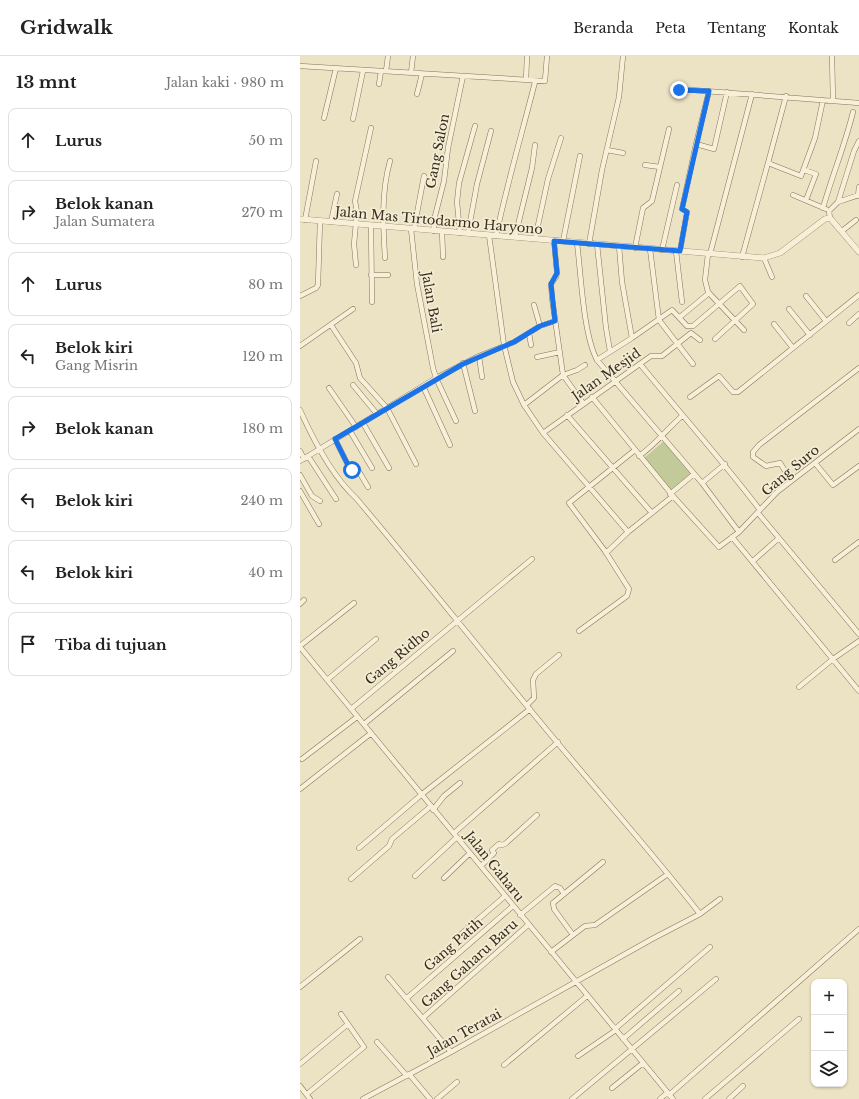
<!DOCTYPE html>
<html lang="id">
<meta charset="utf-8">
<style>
:root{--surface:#fff;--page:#f2f2f2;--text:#222;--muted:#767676;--line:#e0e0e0}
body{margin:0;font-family:"Libre Baskerville",serif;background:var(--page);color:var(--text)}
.controls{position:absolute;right:12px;bottom:12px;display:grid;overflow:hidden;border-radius:8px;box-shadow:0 1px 3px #0004}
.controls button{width:36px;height:36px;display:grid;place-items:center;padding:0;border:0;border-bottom:1px solid var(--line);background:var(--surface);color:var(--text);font:20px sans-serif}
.stop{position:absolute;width:12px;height:12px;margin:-9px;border:3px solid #1a73e8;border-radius:50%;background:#fff}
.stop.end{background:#1a73e8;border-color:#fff;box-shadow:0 1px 4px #0008}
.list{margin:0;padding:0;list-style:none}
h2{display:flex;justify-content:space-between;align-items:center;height:52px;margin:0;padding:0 16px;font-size:17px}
h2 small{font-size:13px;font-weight:400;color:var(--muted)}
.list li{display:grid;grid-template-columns:26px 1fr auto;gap:12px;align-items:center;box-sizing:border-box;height:64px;margin:0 8px 8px;padding:0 8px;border:1px solid var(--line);border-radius:8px}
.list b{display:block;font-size:15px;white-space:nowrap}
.list p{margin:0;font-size:13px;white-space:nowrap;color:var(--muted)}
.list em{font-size:13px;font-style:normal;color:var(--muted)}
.icon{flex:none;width:22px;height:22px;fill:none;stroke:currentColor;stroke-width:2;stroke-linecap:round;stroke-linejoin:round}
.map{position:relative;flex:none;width:559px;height:1043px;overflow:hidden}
header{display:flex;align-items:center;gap:24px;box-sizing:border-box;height:56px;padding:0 20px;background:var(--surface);border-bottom:1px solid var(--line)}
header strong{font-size:19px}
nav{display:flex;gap:22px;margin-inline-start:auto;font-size:14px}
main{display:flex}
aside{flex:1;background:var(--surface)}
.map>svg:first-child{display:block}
</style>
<header>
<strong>Gridwalk</strong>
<nav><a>Beranda</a><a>Peta</a><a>Tentang</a><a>Kontak</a></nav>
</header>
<main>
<aside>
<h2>13 mnt<small>Jalan kaki · 980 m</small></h2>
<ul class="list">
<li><svg class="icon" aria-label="ahead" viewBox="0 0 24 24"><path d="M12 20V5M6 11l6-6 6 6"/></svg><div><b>Lurus</b></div><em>50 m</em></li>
<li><svg class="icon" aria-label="right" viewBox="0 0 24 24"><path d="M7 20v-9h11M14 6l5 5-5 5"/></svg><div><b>Belok kanan</b><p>Jalan Sumatera</p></div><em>270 m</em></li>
<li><svg class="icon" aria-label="ahead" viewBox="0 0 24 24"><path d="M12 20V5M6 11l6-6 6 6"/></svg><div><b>Lurus</b></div><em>80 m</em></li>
<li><svg class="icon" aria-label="left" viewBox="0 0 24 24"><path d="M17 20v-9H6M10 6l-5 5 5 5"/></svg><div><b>Belok kiri</b><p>Gang Misrin</p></div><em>120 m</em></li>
<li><svg class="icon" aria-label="right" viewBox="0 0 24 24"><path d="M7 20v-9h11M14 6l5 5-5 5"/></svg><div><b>Belok kanan</b></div><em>180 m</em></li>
<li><svg class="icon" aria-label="left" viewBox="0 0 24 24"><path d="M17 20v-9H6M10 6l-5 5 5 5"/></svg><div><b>Belok kiri</b></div><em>240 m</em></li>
<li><svg class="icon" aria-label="left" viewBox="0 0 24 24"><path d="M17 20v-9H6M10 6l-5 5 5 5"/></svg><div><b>Belok kiri</b></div><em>40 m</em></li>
<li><svg class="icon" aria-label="arrive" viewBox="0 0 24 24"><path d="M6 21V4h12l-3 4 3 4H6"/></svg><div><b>Tiba di tujuan</b></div></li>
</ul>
</aside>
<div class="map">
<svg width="559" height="1043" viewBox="0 0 559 1043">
<rect width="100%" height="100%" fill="#ece2c4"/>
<path fill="#c1ca98" d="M364 385 391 418 370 436 343 403Z"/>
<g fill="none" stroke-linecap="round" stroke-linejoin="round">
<g stroke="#86745b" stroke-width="5.5">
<path id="minor" d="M532 0 533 45
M0 10 245 25 247 0
M86 15 88 0
M111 17 113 0
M226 24 227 0
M79 28 81 15
M379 33 559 47
M117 38 122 18
M24 62 36 12
M53 63 63 15
M396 88 409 35
M307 94 323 97
M468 107 486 40
M345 109 360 111
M504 114 516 118 506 144
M493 139 526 153
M558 140 559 131
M538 146 554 95 559 85
M523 152C532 120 545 89 553 56
M530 162 529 155 538 146 559 139
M5 164 16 105
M31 166 37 138
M71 169 72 246
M111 173 117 228 133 312 136 322 156 365
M114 173 124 120
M134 175V164L144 125 148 92 163 20
M142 175 143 201
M542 175 556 164
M160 177 157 146 159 127 175 70
M168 177 177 128 191 75
M189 179 204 289 213 326 224 349 243 377 328 476
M196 180C207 128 222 77 235 26
M215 181 232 112 235 89
M235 183 248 123 261 82
M254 185 257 217 256 221 251 228 252 242 263 319 283 347
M263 185 280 100
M277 187C281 217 283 278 297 304
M289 188 302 114 319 41 323 0
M297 188 306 272 310 295
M319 190 322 226 332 282
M335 192 343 152 352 145 369 73
M350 193 359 264 393 308
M362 194 377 129
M376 195 382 246
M380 195 387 156 382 153 396 88 414 93 427 36
M408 198 405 224 408 236 444 274
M410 198 452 38
M442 201 468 107 501 120 515 82 523 44
M85 202C83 170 81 137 90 105
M464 202 472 221
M56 209 54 188 57 156 55 145 71 72
M71 219H88
M0 240 16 232 18 229 20 165
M506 240 526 265
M234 249 240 270
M489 253 510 279
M380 261 409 237
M549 267 559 258
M474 268 493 292
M31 269 56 307 60 322 87 352 116 408
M229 277 231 289
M415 283 453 248 440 230 393 270H387L372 254 332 282 297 304 402 427 439 476
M0 290 53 253
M179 300 182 321
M237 301 260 296
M163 307 175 355
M340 308C380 357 422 404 460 454
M53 329 77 358
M123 330 150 389
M29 332 56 371
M292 341 373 440 419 491 439 476 477 436 559 373
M390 341 419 320 433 336H438L559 239
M224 349 263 319 277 314 285 309
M0 354C13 383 33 421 56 442 120 518 182 596 246 673 297 735 351 795 400 858
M267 359 352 457
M63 367 89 412
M50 375 72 412
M243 377 351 300H362L391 277 400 284
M35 383 50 413 56 412 58 414 68 431
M0 395 4 403
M339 400C355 389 367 373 382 360
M7 401 10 403 36 443
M0 405 136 322 179 300 214 286 240 270 255 265
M515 407 533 429 559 410
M0 419 12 440 20 445
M491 424 480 407 466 410 453 401V396L459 389 559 312
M402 427 425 408
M0 435 19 468
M370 438 394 418
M458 457 559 578
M432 481 559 635
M306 497 328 476 373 440
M535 504 559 486
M453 505 479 482
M0 548 4 544
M279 575 327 540 329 533 305 495 269 447 335 394
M0 590 54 547
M0 591 373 1043
M27 624 76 583
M499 631 533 603 559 585
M227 649 234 642 233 624 236 618 259 599
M51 653 232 503
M64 668 153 595
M2 703 57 661
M0 733 70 678
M133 754 144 740 160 727
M154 777 258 686
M59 792 121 739 230 653
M181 810 194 797 192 794 199 788 202 789 205 788 237 759
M115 820 156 782
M144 822 169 798
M51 823 89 790 92 783 131 750
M220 859 255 830 260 832 264 838
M160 879 205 840
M273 879 254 853 253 847 303 806
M251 896 281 873 285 870 295 869 368 818
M88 921 151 996
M0 931 60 883
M107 942 213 850
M124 961 228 869
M315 973 410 891
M323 983 379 935
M77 986 107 1020
M278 1000 316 974
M0 1008 48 968
M204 1009 287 940
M109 1018 130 1043
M0 1030 10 1043
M312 1032 343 1007
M7 1038 64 991 41 958
M369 1039 559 873
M63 1043 151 996 352 883 400 858 420 843
M137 1043 157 1026
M272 1043 416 923
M360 1043 367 1037
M405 1043 499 963
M429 1043 443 1030"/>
</g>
<g stroke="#86745b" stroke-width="6">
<path id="tertiary" d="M0 163 464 202 480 197 525 163 530 162 559 196"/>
</g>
<use href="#minor" stroke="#f7efd7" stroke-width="4.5"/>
<use href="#tertiary" stroke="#f7efd7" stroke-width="5.5"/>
</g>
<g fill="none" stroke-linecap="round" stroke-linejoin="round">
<path stroke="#1a73e8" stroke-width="5" d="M52 414 50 413 35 383 163 308 214 286 240 270 255 265 251 228 257 217 254 185 380 195 387 156 382 153 409 35 379 34"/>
</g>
<g text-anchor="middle" stroke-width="3.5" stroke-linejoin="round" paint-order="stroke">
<g font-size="13" fill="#372c1e" stroke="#f4ecd3">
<text transform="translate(137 95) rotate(-79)" y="5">Gang Salon</text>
<text transform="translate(139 164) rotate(5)" y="5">Jalan Mas Tirtodarmo Haryono</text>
<text transform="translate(132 246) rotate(80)" y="5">Jalan Bali</text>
<text transform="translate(306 318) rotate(-35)" y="5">Jalan Mesjid</text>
<text transform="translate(490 414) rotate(-40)" y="5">Gang Suro</text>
<text transform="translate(97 600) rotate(-40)" y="5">Gang Ridho</text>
<text transform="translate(195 810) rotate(51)" y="5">Jalan Gaharu</text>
<text transform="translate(153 888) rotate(-41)" y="5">Gang Patih</text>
<text transform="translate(169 907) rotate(-42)" y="5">Gang Gaharu Baru</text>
<text transform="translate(164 976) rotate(-29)" y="5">Jalan Teratai</text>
</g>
</g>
</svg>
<div class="controls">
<button>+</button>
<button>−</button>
<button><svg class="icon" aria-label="layers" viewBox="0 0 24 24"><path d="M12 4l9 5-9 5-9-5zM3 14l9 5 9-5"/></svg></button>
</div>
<div class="stop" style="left:52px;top:414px"></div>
<div class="stop end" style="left:379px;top:34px"></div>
</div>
</main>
